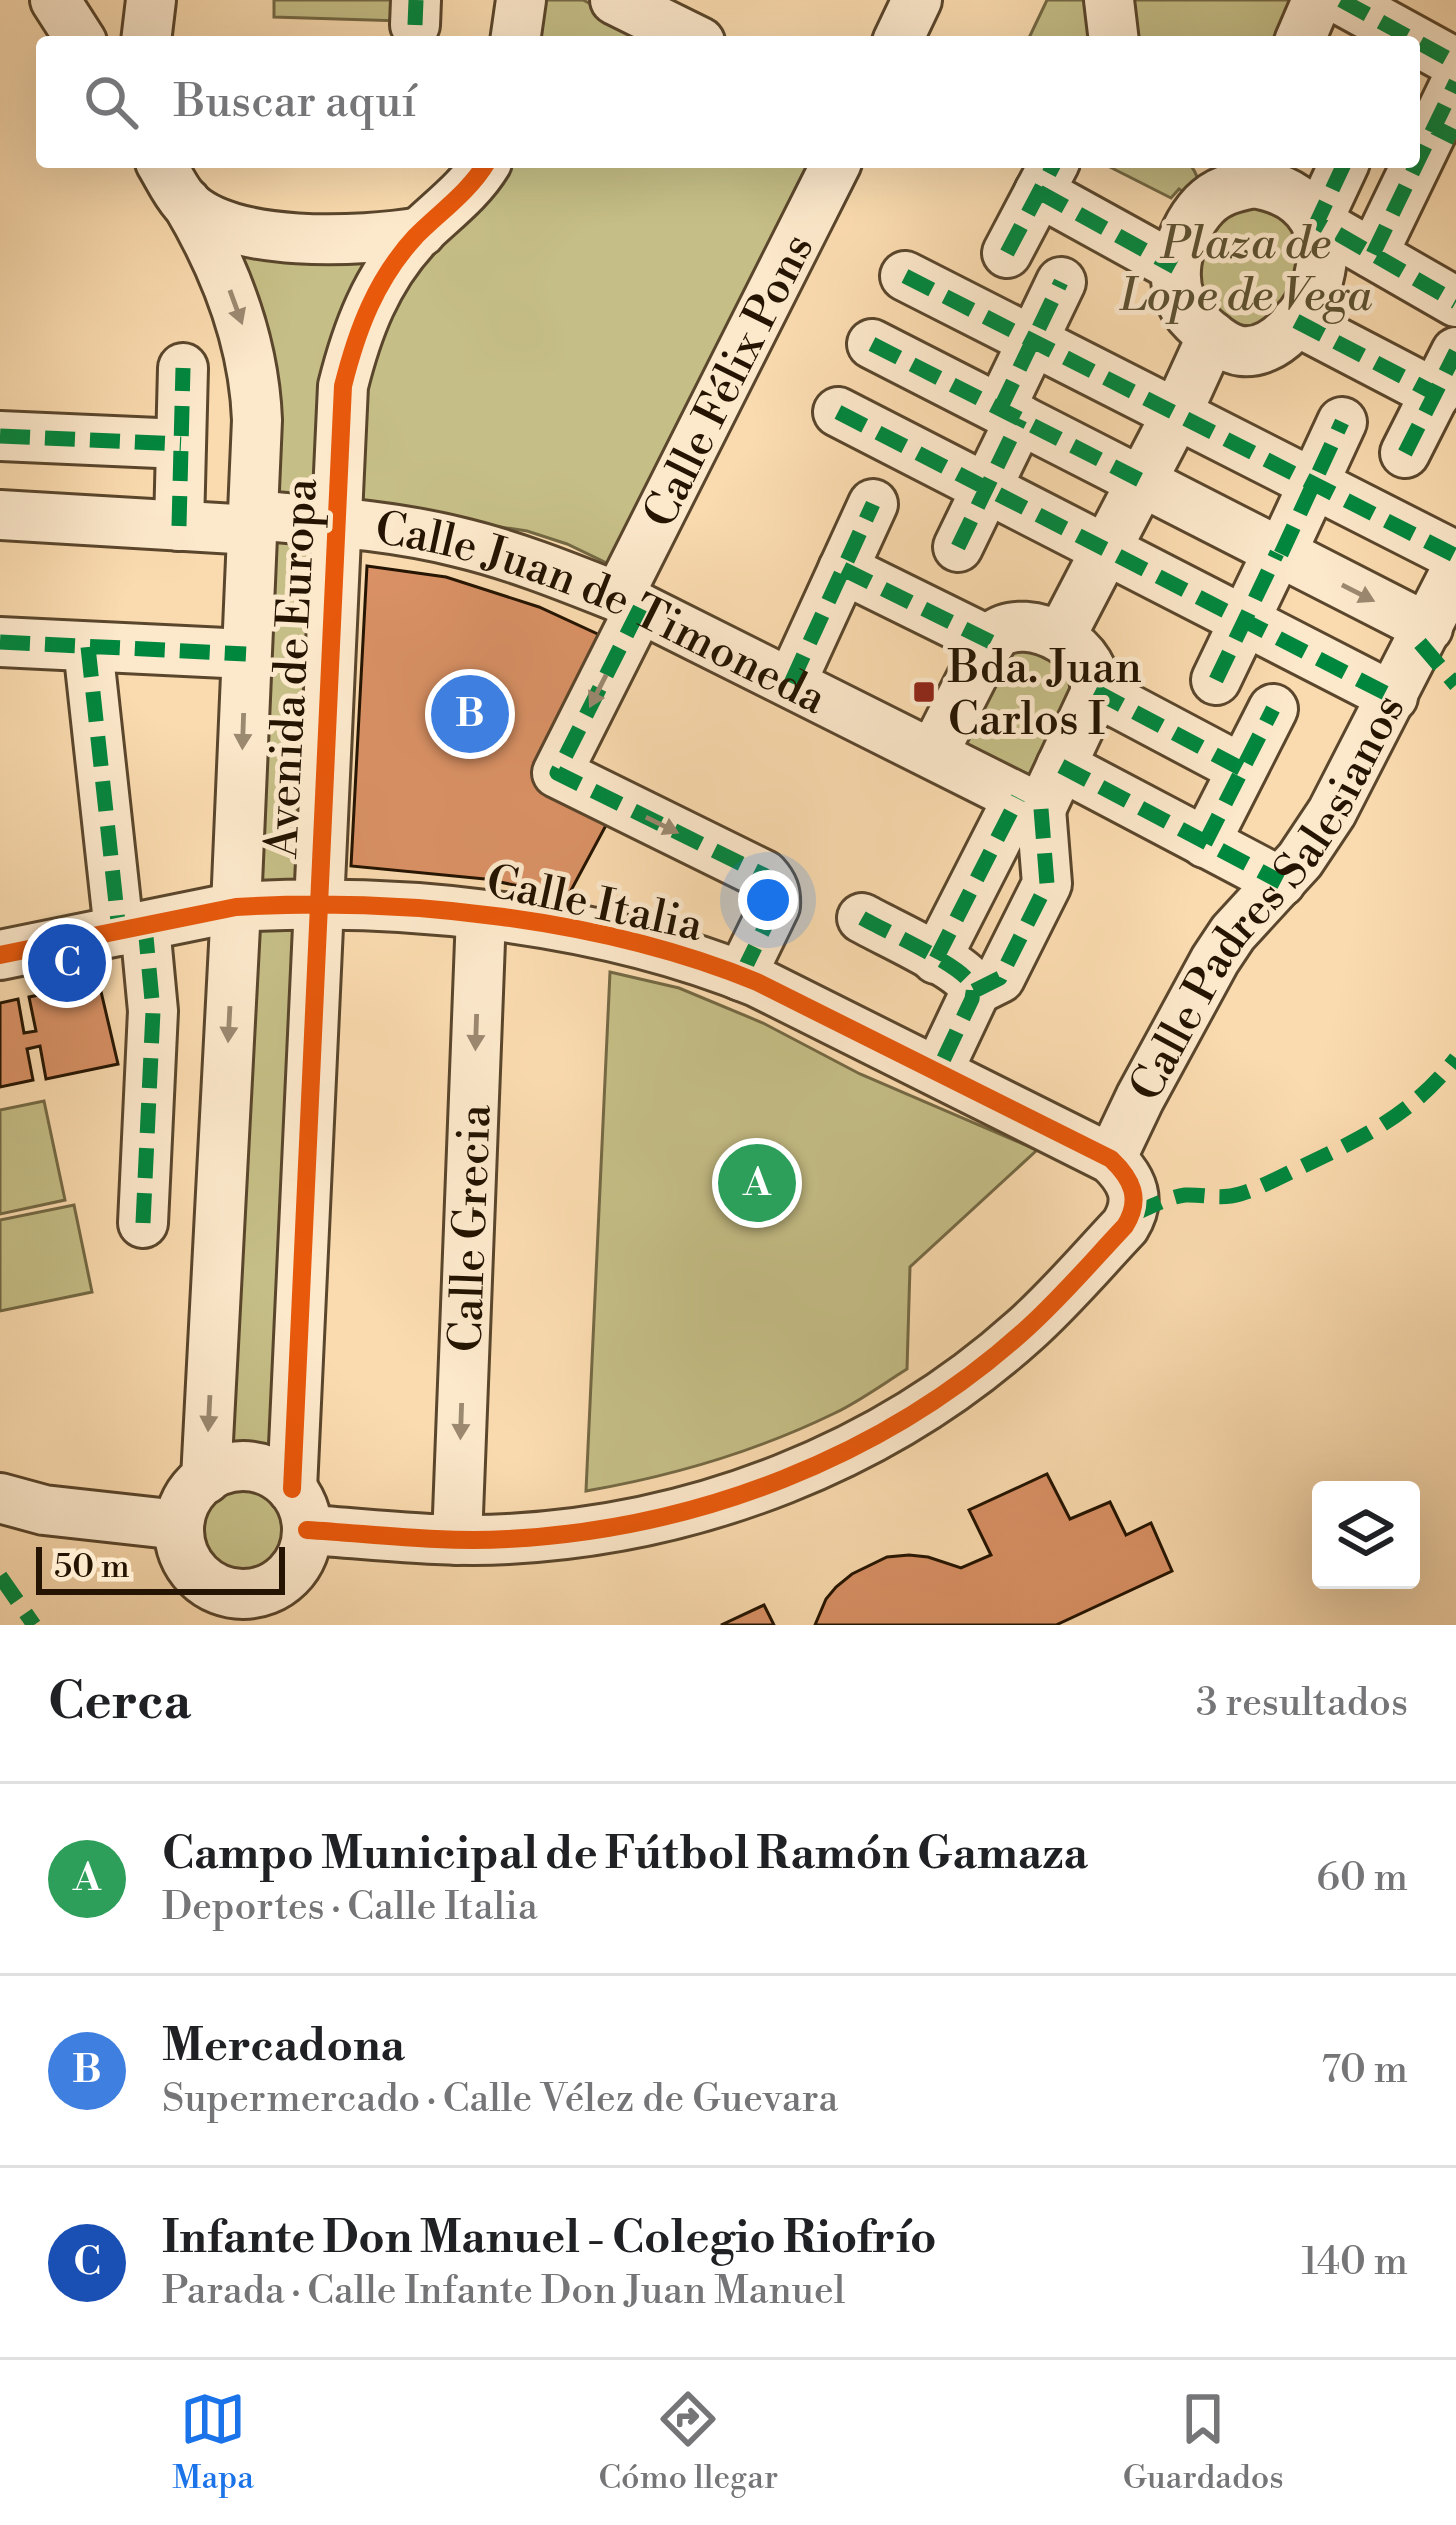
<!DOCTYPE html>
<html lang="es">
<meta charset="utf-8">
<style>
:root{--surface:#fff;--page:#f6f6f6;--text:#202124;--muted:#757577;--line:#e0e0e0;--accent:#1a73e8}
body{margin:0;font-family:"Libre Bodoni",serif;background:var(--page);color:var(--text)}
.controls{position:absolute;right:36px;bottom:36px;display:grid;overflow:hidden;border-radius:12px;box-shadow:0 12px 48px #0002}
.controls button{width:108px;height:108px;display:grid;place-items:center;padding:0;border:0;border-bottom:3px solid var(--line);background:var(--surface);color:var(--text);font:60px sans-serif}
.scale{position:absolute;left:36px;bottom:30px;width:249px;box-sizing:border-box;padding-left:12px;border:6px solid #241401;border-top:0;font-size:33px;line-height:42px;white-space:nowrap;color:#241401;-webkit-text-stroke:9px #fce8cb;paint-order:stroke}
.you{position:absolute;left:768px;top:900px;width:42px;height:42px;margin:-30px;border:9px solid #fff;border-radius:50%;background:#1a73e8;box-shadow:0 0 0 18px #1a73e833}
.badge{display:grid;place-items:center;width:78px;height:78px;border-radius:50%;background:var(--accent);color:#fff;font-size:39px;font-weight:700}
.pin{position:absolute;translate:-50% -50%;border:6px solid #fff;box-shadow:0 3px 12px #0006}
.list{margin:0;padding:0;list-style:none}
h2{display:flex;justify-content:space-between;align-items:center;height:156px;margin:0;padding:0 48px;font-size:51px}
h2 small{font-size:39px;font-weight:400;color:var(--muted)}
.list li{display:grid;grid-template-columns:78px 1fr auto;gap:36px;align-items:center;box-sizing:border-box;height:192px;padding:0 48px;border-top:3px solid var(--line)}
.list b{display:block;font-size:45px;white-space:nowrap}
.list p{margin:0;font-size:39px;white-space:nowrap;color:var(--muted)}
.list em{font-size:39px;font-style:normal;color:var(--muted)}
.icon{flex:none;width:66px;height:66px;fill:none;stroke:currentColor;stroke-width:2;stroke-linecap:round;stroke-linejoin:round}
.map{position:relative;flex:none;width:1456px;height:1625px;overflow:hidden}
.search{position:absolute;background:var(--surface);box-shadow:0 12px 48px #0002;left:36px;right:36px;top:36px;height:132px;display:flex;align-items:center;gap:30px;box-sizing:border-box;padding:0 42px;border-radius:12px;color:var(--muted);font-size:45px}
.sheet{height:732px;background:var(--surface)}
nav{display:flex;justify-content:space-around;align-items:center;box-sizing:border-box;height:168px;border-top:3px solid var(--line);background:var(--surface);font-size:33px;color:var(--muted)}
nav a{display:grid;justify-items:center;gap:6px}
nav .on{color:var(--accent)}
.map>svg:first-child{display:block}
</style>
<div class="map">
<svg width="1456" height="1625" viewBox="0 0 1456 1625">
<rect width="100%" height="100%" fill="#fadbaf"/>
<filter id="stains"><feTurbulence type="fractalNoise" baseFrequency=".00167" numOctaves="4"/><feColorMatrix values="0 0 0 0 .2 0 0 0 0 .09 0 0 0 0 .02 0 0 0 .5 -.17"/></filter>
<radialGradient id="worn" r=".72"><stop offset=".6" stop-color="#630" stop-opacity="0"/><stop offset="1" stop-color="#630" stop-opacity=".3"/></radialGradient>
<path fill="#c5be86" stroke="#746944" stroke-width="3" d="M274 0H403L402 21 274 17Z
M536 0H583L665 42H530Z
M1047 0H1090L1094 42H1027Z
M1122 0H1302L1285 42H1129Z
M504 162H814L613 566 567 544 527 531 350 504 376 321Z
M1100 162H1188C1199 175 1200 183 1195 200L1179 189 1171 198Z
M1250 203C1287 215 1294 223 1304 261L1274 319 1250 326 1223 323 1189 275 1223 213Z
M226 245 372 254 327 503 262 498Z
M261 531 325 536 310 890 245 894Z
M1009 634 1092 677 1032 792 950 749Z
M307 919 283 1456 249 1447 220 1453 247 923Z
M610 972 679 988 763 1023 860 1074 1037 1150 910 1267 907 1369C883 1384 860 1401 835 1413 755 1452 673 1476 586 1491Z
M44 1101 65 1200 0 1214V1110Z
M74 1205 92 1292 0 1311V1220Z
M198 1531a46 46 0 1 1 92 0a46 46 0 1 1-92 0Z"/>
<path fill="#d99165" stroke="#241401" stroke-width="3" d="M367 566 446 577 539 607 617 643 546 785 611 816 568 896 485 879 351 866Z
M99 983 118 1064 46 1079 40 1046 27 1049 33 1080 0 1087V1003L18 999 24 1033 36 1031 29 997Z
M1047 1474 1070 1519 1110 1502 1126 1535 1151 1523 1172 1571 1056 1625H815L826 1599 836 1587 852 1574 887 1557 909 1555 928 1557 961 1568 991 1555 969 1510Z
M764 1605 774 1625H721Z"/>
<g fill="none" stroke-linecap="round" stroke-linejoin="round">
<g stroke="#5a462c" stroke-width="54">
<g id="minor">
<path d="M55 0 82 42"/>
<path d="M615 0 700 42"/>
<path d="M1109 0 1114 42"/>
<path d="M1341 0 1456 63"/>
<path d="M415 25 416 0"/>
<path d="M146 42 151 0"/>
<path d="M515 42 521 0"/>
<path d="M897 42 917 0"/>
<path d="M1299 42 1317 0"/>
<path d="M160 162C168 175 175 191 185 202 229 249 362 242 421 232"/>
<path d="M1345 162 1317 222 1456 302"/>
<path d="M1254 183C1378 203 1307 359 1241 351 1225 349 1206 332 1195 321 1162 290 1176 235 1204 205 1218 190 1235 187 1254 183Z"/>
<path d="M1039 192 1175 267"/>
<path d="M186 202C226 269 254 341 257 420L236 907 206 1479"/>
<path d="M1007 253 1055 162"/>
<path d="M1373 254 1456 82"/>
<path d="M905 276 1456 556"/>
<path d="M1296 321 1436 394"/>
<path d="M872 344 1428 628"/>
<path d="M1000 409 1061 282"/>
<path d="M838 412 1393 697"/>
<path d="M0 436 181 444"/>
<path d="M1405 453 1456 352"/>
<path d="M0 515 252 530"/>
<path id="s1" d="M252 515C321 521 390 525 458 542 513 555 565 576 618 597L1041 809 1094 696C1105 651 1029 607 993 636L933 754"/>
<path d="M179 526 183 368"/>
<path d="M958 547 1020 419"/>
<path d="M1281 554 1342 422"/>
<path d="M843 569 991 642"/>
<path id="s2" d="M618 597 837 162"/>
<path d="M640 608 557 773 764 875C773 885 776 892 775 906L741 976"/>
<path d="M1061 636 1176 415 1212 336"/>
<path d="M0 642 246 654"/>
<path d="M88 647 119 931"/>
<path d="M1216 680 1277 553"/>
<path d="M791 683 873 504"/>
<path d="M1095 691 1242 769"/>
<path d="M1061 766 1281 882"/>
<path d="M1205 843 1273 709"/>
<path d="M862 918C887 932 952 961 968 980 976 989 973 989 972 999L938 1071"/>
<path d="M0 955 236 907C404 897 601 918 757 982L1111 1159C1132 1179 1142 1199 1125 1226 1092 1261 1060 1299 1024 1331 883 1458 696 1529 508 1539 442 1543 374 1534 307 1530"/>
<path d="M936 959 1018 798"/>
<path d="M974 991 1000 978 1047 884 1041 809"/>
<path id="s3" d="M1111 1159 1140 1098 1215 960 1233 933 1300 860 1332 812 1456 570"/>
<path d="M143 1223 153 1011 145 926"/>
<circle cx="243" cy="1530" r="64"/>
<path d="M292 1489 343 386C357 330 376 279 416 236 440 212 469 192 487 162"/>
<path d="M0 1498 44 1510 179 1525"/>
<path id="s4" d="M457 1540 481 915"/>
</g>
</g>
<use href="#minor" stroke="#fce8cb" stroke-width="48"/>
<path stroke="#00873e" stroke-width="15" stroke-dasharray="30 15" stroke-linecap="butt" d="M1341 0 1456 63
M415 25 416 0
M1434 127 1456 138
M1345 162 1317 222 1456 302
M1039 192 1175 267
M1007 253 1055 162
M1373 254 1456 82
M905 276 1456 556
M1296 321 1436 394
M872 344 1142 481
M1000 409 1061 282
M838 412 1393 697
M0 436 181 444
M1405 453 1456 352
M179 526 183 368
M958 547 1020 419
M1281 554 1342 422
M843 569 991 642
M640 608 557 773 764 875C773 885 776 892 775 906L741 976
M0 642 246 654
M1420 643 1456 685
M88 647 119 931
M1216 680 1277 553
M791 683 873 504
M1095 691 1242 769
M1061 766 1281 882
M1205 843 1273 709
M862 918C887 932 952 961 968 980 976 989 973 989 972 999L938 1071
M936 959 1018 798
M974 991 1000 978 1047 884 1041 809
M1133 1214C1149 1208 1168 1197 1185 1195 1204 1194 1221 1200 1240 1194 1260 1188 1280 1177 1299 1168 1362 1138 1412 1115 1456 1058
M143 1223 153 1011 145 926
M0 1576 34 1625"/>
<g stroke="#fce8cb" stroke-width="26">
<path id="cycleway" d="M0 955 236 907C404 897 601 918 757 982L1111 1159C1132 1179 1142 1199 1125 1226 1092 1261 1060 1299 1024 1331 883 1458 696 1529 508 1539 442 1543 374 1534 307 1530
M292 1489 343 386C357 330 376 279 416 236 440 212 469 192 487 162"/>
</g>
<use href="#cycleway" stroke="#e8590c" stroke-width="18"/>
</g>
<defs><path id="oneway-solid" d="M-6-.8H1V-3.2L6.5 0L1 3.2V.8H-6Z" transform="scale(3)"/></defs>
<g fill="#9b8970">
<use href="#oneway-solid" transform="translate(236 307) rotate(70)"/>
<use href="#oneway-solid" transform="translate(1358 593) rotate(27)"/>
<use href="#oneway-solid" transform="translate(598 691) rotate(117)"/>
<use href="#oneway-solid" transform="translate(243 731) rotate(92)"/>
<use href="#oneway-solid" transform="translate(662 825) rotate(26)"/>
<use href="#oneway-solid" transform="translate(229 1024) rotate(93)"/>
<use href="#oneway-solid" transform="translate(476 1032) rotate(92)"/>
<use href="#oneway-solid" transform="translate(209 1413) rotate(93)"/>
<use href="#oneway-solid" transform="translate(461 1421) rotate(92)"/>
</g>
<rect fill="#8f2418" stroke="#fce8cb" stroke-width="4.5" x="912" y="680" width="24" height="24" rx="6"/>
<g text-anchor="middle" stroke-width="10" stroke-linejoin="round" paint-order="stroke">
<g font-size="45" font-style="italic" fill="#5c5030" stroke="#fce8cb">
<text x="1246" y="258">Plaza de<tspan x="1246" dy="52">Lope de Vega</tspan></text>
</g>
<g font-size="45" fill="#241401" stroke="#fce8cb">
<text dy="16" stroke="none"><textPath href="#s2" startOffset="243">Calle Félix Pons</textPath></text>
<text dy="16" stroke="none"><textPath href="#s1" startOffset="366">Calle Juan de Timoneda</textPath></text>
<text transform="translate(290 668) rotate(-87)" y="16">Avenida de Europa</text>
<text dy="16" stroke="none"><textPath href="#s3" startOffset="306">Calle Padres Salesianos</textPath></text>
<text transform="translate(595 902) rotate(12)" y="16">Calle Italia</text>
<text dy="16" stroke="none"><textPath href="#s4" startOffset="312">Calle Grecia</textPath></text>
</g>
<g font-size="45" fill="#241401" stroke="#fce8cb" text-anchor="start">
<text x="948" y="682">Bda. Juan<tspan x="948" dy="52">Carlos I</tspan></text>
</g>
</g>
<rect width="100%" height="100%" filter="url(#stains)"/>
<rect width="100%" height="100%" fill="url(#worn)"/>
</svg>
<div class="controls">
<button><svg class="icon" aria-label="layers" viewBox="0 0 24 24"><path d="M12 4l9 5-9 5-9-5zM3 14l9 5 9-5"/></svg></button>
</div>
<div class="scale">50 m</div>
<div class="you"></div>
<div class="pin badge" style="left:757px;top:1183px;background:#2e9e5b">A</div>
<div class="pin badge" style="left:470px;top:714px;background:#3f7fe0">B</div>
<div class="pin badge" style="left:67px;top:963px;background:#1a4fb4">C</div>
<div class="search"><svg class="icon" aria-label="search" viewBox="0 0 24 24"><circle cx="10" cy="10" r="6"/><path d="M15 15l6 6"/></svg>Buscar aquí</div>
</div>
<section class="sheet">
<h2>Cerca<small>3 resultados</small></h2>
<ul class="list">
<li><span class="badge" style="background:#2e9e5b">A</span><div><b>Campo Municipal de Fútbol Ramón Gamaza</b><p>Deportes · Calle Italia</p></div><em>60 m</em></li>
<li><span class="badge" style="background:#3f7fe0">B</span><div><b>Mercadona</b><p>Supermercado · Calle Vélez de Guevara</p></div><em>70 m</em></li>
<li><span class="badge" style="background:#1a4fb4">C</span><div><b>Infante Don Manuel - Colegio Riofrío</b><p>Parada · Calle Infante Don Juan Manuel</p></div><em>140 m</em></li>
</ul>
</section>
<nav>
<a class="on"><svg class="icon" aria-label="map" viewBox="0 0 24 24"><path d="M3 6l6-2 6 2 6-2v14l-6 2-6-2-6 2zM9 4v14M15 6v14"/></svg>Mapa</a>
<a><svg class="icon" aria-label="directions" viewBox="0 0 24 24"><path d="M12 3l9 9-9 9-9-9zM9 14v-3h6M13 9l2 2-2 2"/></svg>Cómo llegar</a>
<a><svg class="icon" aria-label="saved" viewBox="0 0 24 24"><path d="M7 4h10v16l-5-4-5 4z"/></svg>Guardados</a>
</nav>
